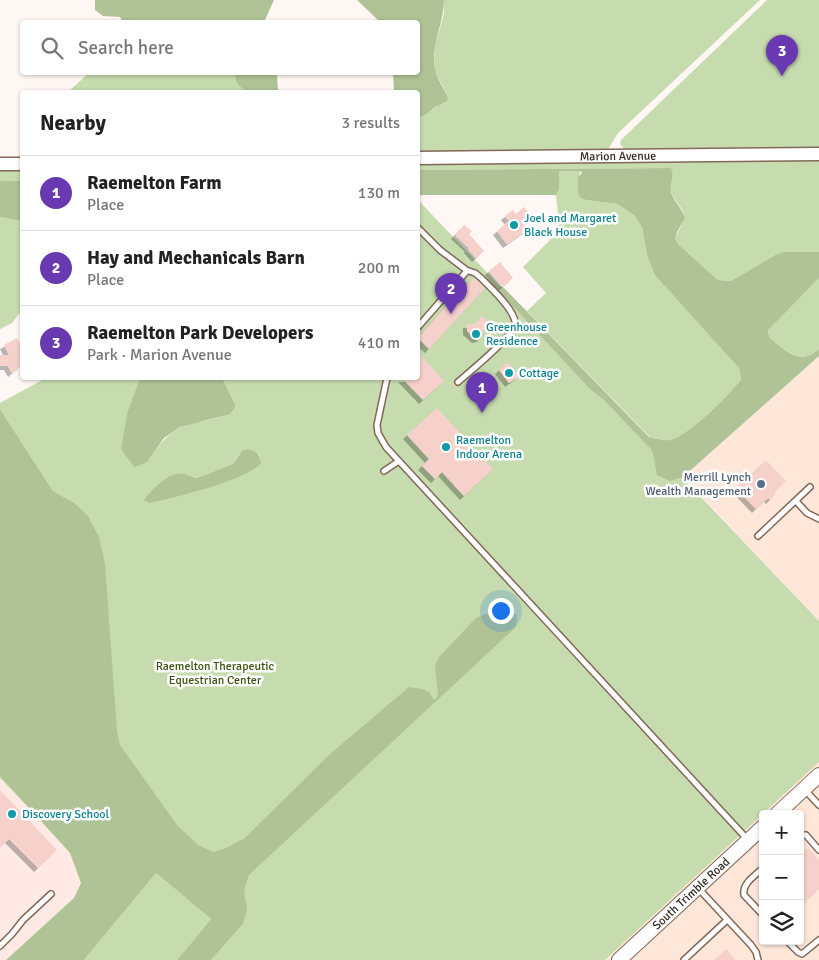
<!DOCTYPE html>
<meta charset="utf-8">
<style>
:root{--surface:#fff;--page:#f6f6f6;--text:#222;--muted:#767676;--line:#e0e0e0;--accent:#6839b1}
body{margin:0;font-family:Signika,sans-serif;background:var(--page);color:var(--text)}
.controls{position:absolute;right:15px;bottom:15px;display:grid;overflow:hidden;border-radius:5px;box-shadow:0 1px 4px #0004}
.controls button{width:45px;height:45px;display:grid;place-items:center;padding:0;border:0;border-bottom:1px solid var(--line);background:var(--surface);color:var(--text);font:25px sans-serif}
.you{position:absolute;left:500px;top:610px;width:18px;height:18px;margin:-12px;border:4px solid #fff;border-radius:50%;background:#1a73e8;box-shadow:0 0 0 8px #1a73e833}
.badge{display:grid;place-items:center;width:32px;height:32px;border-radius:50%;background:var(--accent);color:#fff;font-size:16px;font-weight:700}
.pin{position:absolute;translate:-50% -41px;filter:drop-shadow(0 1px 2px #0008)}
.pin::after{content:'';position:absolute;top:26px;width:18px;height:15px;background:inherit;clip-path:polygon(0 0,100% 0,50% 100%)}
.list{margin:0;padding:0;list-style:none}
h2{display:flex;justify-content:space-between;align-items:center;height:65px;margin:0;padding:0 20px;font-size:21px}
h2 small{font-size:16px;font-weight:400;color:var(--muted)}
.list li{display:grid;grid-template-columns:32px 1fr auto;gap:15px;align-items:center;box-sizing:border-box;height:75px;padding:0 20px;border-top:1px solid var(--line)}
.list b{display:block;font-size:19px;white-space:nowrap}
.list p{margin:0;font-size:16px;white-space:nowrap;color:var(--muted)}
.list em{font-size:16px;font-style:normal;color:var(--muted)}
.icon{flex:none;width:28px;height:28px;fill:none;stroke:currentColor;stroke-width:2;stroke-linecap:round;stroke-linejoin:round}
.map{position:relative;flex:none;width:819px;height:960px;overflow:hidden}
.search{position:absolute;background:var(--surface);box-shadow:0 1px 4px #0004;left:20px;top:20px;width:400px;height:55px;display:flex;align-items:center;gap:12px;box-sizing:border-box;padding:0 18px;border-radius:5px;color:var(--muted);font-size:19px}
.panel{position:absolute;background:var(--surface);box-shadow:0 1px 4px #0004;left:20px;top:90px;width:400px;height:290px;border-radius:5px}
.map>svg:first-child{display:block}
</style>
<div class="map">
<svg width="819" height="960" viewBox="0 0 819 960">
<defs>
<filter id="shadow"><feDropShadow dx="-4" dy="4" stdDeviation="0" flood-color="#0004"/></filter>
</defs>
<rect width="100%" height="100%" fill="#fef7f3"/>
<path fill="#fee7d9" d="M819 356V621L683 477Z
M819 762V960H605L763 814V941H800V814H763Z"/>
<path fill="#fee9e5" d="M0 776 70 853 81 883 74 898 6 960H0Z"/>
<path fill="#c6dbae" fill-rule="evenodd" d="M444 0H760L618 133 607 151 418 153V118L427 114 448 97 435 71 434 62 435 47 444 13Z
M767 0H819V149L626 151 620 144 621 140Z
M90 72 235 73V76L247 90 253 92H68Z
M819 158V252L775 255 731 281 718 280 679 245 675 239C677 232 684 223 684 216 684 208 673 200 671 191 668 182 674 180 671 168L418 170V163Z
M22 168V181H0V169Z
M559 171H581L578 177V192L586 200 617 204 634 215 642 227 647 255 739 368 741 379C732 393 685 439 669 440 663 441 656 438 650 437L527 311 546 293 523 267 553 237 559 225 556 195 559 190Z
M418 200 819 621V762L605 960H211L243 924 152 844 107 888 0 778V487L73 502 53 491 0 409V403L46 378H140L128 410 147 462C156 449 164 437 179 428 197 418 223 423 236 406L222 378H418ZM240 453 259 455 261 462 149 494 186 474 197 478 233 464Z
M0 217 22 221V310L12 323 0 329Z
M819 278V349C799 367 785 350 769 337L768 329Z
M156 873 211 919 177 960H84Z"/>
<path fill="#afc396" d="M95 0H274L264 22H123L120 17 103 16 95 10Z
M357 0H444C444 22 430 49 435 69 437 78 443 88 448 97L447 101 435 107 427 114 418 118V92H394L393 73 418 72V22H380Z
M235 73H277L278 92C261 94 235 95 235 73Z
M671 168C675 177 669 183 671 192 674 202 682 208 685 218L677 232 675 239 679 245 718 280 731 281 775 255 785 252H819V278L768 330 769 337C785 350 799 367 819 349V356L683 477 670 481 657 475 653 453 650 448 604 400 590 389 498 290 500 286 504 288 649 437C655 438 663 441 669 440 685 439 732 393 741 379L739 368 655 275 647 255 642 227 634 215 617 204 586 200 580 197 578 192V177L582 173 581 171H559V190L556 195H418V170Z
M0 181H22V221L0 217Z
M140 378H222L236 406 230 414 180 427 164 438 147 462 134 467 121 449 128 410Z
M0 409 53 491 73 502 88 516 99 537 105 564 117 732 120 745 177 825 198 845 214 852 226 848 245 838 329 755 409 687 422 689 429 692 433 699H436L438 695 435 666 439 657 476 618 496 610H507L517 615 516 627 249 875 244 890 247 910 243 924 211 960H177L211 919 156 873 84 960H6L74 898 81 883 70 853 0 776Z
M248 449C256 451 260 454 261 463 245 481 175 497 149 503L144 500C152 489 170 470 185 474 189 475 193 477 197 478L233 464 242 451Z"/>
<path fill="#f6d1cb" filter="url(#shadow)" d="M524 207 531 215 523 222 528 229 507 244 497 231 509 221 505 216 513 210 516 214Z
M464 225 472 231 469 234 484 251 476 258 468 249 469 248 455 235Z
M500 262 513 278 502 287 489 271Z
M474 278 485 288 429 349 418 338 453 298 454 299Z
M482 316 490 324 483 331 481 338 476 339 467 331V324H474Z
M17 338 22 348V365L12 373 8 366H0V355H9L4 345Z
M418 352 444 381 423 400 402 378H418Z
M508 362 519 376 509 383 499 370Z
M485 381 496 394 486 402 476 388Z
M437 408 493 469 464 496 442 472 435 479 422 466 429 459 407 435Z
M766 460 786 481 774 492 776 494 770 500 768 498 756 509 736 488Z
M0 790 57 850 38 868 9 839 0 847Z
M808 848 819 860V889L800 907V855Z
M726 949 736 960H714Z"/>
<g fill="none" stroke-linecap="round" stroke-linejoin="round">
<g stroke="#836858" stroke-width="8">
<path id="service" d="M418 228 440 250 465 269 466 272 418 327
M387 378 377 425 378 433 386 447 748 840
M458 382C468 373 517 334 515 322 514 309 489 286 480 277L475 273 466 270
M384 471 399 461
M796 501 807 513 819 519
M758 536 810 487
M804 789 819 805
M800 835H806L819 850
M763 868C755 876 742 883 744 895L763 915
M698 888 751 945 756 952 758 960
M787 941 798 952 802 954 819 940
M0 946 12 934 23 920 51 894
M684 960 727 920"/>
</g>
<g stroke="#836858" stroke-width="15">
<g id="tertiary">
<path id="s1" d="M418 158 819 154"/>
<path d="M0 164H22"/>
</g>
</g>
<g stroke="#836858" stroke-width="16">
<g id="secondary">
<path d="M777 814 819 775"/>
<path id="s2" d="M619 960 763 827"/>
</g>
</g>
<use href="#service" stroke="#fff" stroke-width="5"/>
<use href="#tertiary" stroke="#fff" stroke-width="12"/>
<use href="#secondary" stroke="#fff" stroke-width="14"/>
</g>
<g fill="#0f9aa8" stroke="#fff" stroke-width="2">
<circle cx="514" cy="225" r="5"/>
<circle cx="476" cy="334" r="5"/>
<circle cx="509" cy="373" r="5"/>
<circle cx="446" cy="447" r="5"/>
<circle cx="12" cy="814" r="5"/>
</g>
<circle fill="#5c6f8a" stroke="#fff" stroke-width="2" cx="761" cy="484" r="5"/>
<g text-anchor="middle" stroke-width="5" stroke-linejoin="round" paint-order="stroke">
<g font-size="12" fill="#332821" stroke="#fff">
<text dy="4" stroke="none"><textPath href="#s1" startOffset="200">Marion Avenue</textPath></text>
<text dy="4" stroke="none"><textPath href="#s2" startOffset="98">South Trimble Road</textPath></text>
</g>
<g font-size="12" fill="#0d838f" stroke="#fff" text-anchor="start">
<text x="524" y="222">Joel and Margaret<tspan x="524" dy="14">Black House</tspan></text>
<text x="486" y="331">Greenhouse<tspan x="486" dy="14">Residence</tspan></text>
<text x="519" y="377">Cottage</text>
<text x="456" y="444">Raemelton<tspan x="456" dy="14">Indoor Arena</tspan></text>
<text x="22" y="818">Discovery School</text>
</g>
<g font-size="12" fill="#4e5e75" stroke="#fff" text-anchor="end">
<text x="751" y="481">Merrill Lynch<tspan x="751" dy="14">Wealth Management</tspan></text>
</g>
<g font-size="12" fill="#3a520e" stroke="#fff">
<text x="215" y="670">Raemelton Therapeutic<tspan x="215" dy="14">Equestrian Center</tspan></text>
</g>
</g>
</svg>
<div class="controls">
<button>+</button>
<button>−</button>
<button><svg class="icon" aria-label="layers" viewBox="0 0 24 24"><path d="M12 4l9 5-9 5-9-5zM3 14l9 5 9-5"/></svg></button>
</div>
<div class="you"></div>
<div class="pin badge" style="left:482px;top:413px">1</div>
<div class="pin badge" style="left:451px;top:314px">2</div>
<div class="pin badge" style="left:782px;top:76px">3</div>
<div class="search"><svg class="icon" aria-label="search" viewBox="0 0 24 24"><circle cx="10" cy="10" r="6"/><path d="M15 15l6 6"/></svg>Search here</div>
<section class="panel">
<h2>Nearby<small>3 results</small></h2>
<ul class="list">
<li><span class="badge">1</span><div><b>Raemelton Farm</b><p>Place</p></div><em>130 m</em></li>
<li><span class="badge">2</span><div><b>Hay and Mechanicals Barn</b><p>Place</p></div><em>200 m</em></li>
<li><span class="badge">3</span><div><b>Raemelton Park Developers</b><p>Park · Marion Avenue</p></div><em>410 m</em></li>
</ul>
</section>
</div>
